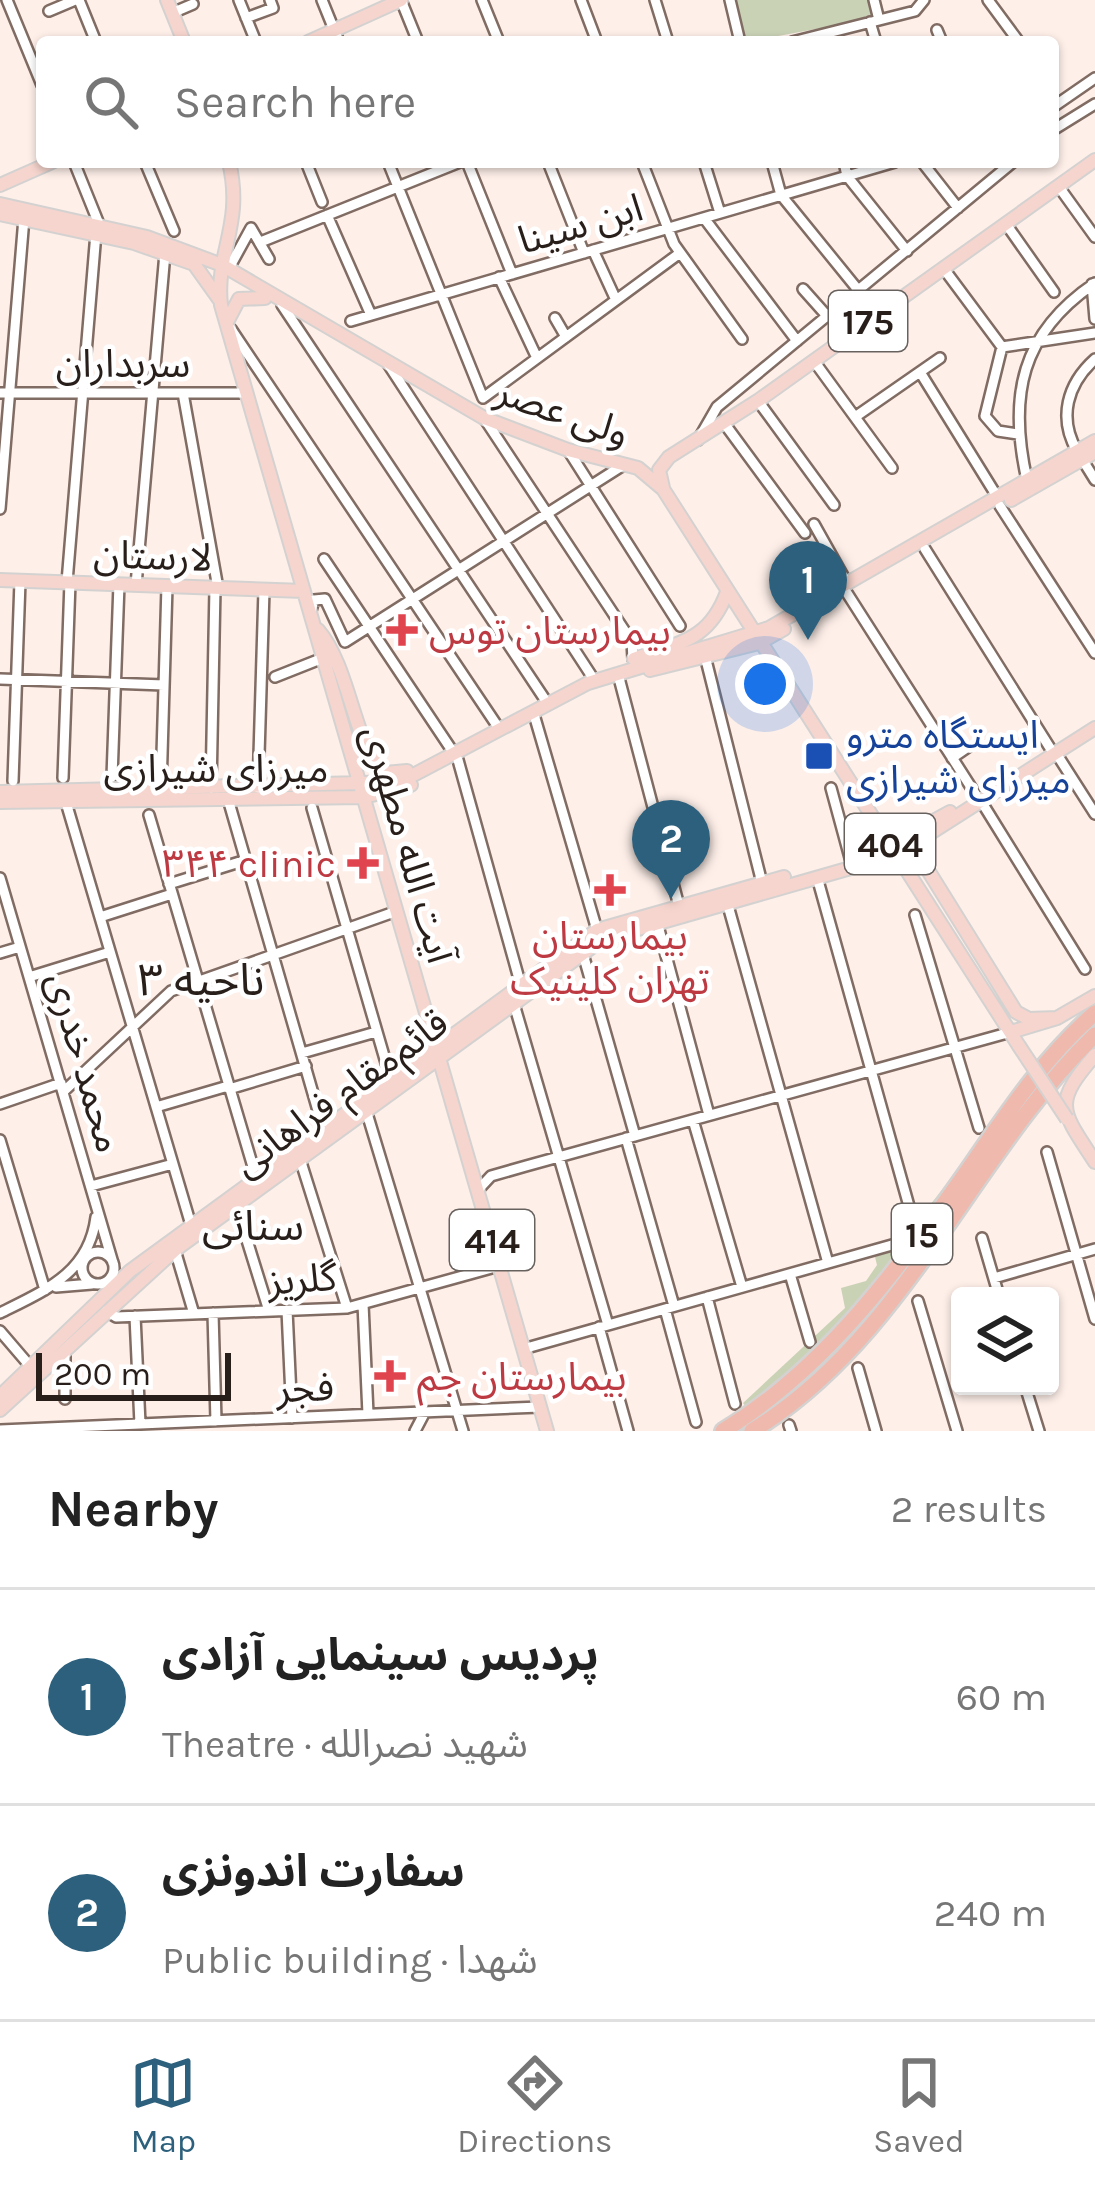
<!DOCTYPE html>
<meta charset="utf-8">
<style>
:root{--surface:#fff;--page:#f2f2f2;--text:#222;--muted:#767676;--line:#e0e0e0;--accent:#2c607c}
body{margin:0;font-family:Karla,"Noto Sans Arabic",sans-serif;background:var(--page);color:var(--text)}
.controls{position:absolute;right:36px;bottom:36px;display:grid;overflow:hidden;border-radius:12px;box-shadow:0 3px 9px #0004}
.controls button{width:108px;height:108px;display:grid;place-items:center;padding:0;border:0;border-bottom:3px solid var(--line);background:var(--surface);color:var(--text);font:60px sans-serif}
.scale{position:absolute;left:36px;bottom:30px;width:195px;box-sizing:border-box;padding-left:12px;border:6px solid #281f1b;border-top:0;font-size:33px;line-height:42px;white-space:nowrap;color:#281f1b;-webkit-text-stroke:9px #fff;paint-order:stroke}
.you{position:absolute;left:765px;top:684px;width:42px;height:42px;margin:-30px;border:9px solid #fff;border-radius:50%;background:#1a73e8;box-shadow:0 0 0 18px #1a73e833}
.badge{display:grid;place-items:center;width:78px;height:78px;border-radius:50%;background:var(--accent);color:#fff;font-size:39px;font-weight:700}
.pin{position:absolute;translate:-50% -99px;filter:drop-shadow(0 3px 6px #0008)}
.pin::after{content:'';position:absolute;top:63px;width:42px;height:36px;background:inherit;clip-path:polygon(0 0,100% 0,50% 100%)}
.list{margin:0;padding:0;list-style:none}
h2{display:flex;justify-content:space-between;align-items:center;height:156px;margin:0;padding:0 48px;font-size:51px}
h2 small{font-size:39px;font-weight:400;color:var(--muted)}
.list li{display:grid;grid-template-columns:78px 1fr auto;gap:36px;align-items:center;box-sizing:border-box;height:216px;padding:0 48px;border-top:3px solid var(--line)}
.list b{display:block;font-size:45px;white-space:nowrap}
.list p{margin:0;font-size:39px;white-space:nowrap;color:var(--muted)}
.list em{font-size:39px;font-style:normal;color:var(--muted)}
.icon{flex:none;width:66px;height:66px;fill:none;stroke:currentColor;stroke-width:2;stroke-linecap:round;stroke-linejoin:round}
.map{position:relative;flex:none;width:1095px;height:1431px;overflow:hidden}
.search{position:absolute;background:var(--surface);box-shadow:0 3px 9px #0004;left:36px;right:36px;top:36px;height:132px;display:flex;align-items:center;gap:30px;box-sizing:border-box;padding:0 42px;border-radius:12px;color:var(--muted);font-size:45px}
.sheet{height:588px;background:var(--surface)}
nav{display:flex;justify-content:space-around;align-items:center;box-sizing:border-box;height:168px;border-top:3px solid var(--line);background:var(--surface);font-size:33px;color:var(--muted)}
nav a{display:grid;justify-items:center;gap:6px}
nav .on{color:var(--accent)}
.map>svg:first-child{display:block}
</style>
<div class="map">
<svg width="1095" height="1431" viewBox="0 0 1095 1431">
<rect width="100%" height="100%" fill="#feefe9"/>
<path fill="#cad2b6" d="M736 0H870L875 18 746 42Z
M961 1166C899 1257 834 1340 746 1407L743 1403 845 1308 841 1288 866 1281 877 1265 875 1257 895 1249Z"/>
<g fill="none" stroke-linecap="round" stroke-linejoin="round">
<g stroke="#816c63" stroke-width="14">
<path id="minor" d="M7 0 42 85
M79 0 96 42
M239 0 256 42
M322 0 339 42
M401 0 418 42
M482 0 499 42
M581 0 597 42
M655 0 668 42
M730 0 740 42
M874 0 879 20
M988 0 1019 42
M49 11 75 0
M172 13 193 4
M246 18 273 8 270 0
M870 22 876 42
M937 30 942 42
M792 42 915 11 924 0
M1053 107 1095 78
M1053 130 1095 104
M74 162 99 224
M145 162 174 231
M306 162 322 202
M388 162 483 398 680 253
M467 162 512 274
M548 162 584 253
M642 162 674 244 742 339
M704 162 720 213
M772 162 781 195 859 291
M844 162 847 176 907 251
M922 162 958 208
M1059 187 1095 237
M327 215 371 315
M704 218 797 341
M1006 224 1054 292
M263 241 460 162
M593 250 616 300
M944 269 1002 347 985 416 998 431 1018 434
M228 270 251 228 269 259
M499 277 537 358
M1092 284 1095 319
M803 289 828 317
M282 305 544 698
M555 318 566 337
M351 321 895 162
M231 329 496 724
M1002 347 1095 333
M814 361 892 468
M388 364 591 675
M920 372 998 498
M0 393H247
M183 393 218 588
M758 401 834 505
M855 417 940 358
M484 418 632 642 633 659
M724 423 805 533
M698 440 717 407 1013 162
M568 450 680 626
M1077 451C1058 418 1067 384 1095 359
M1082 459 1095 480
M1027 480C1008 396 1021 333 1095 283
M1000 506 1095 653
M0 509 24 218
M814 524 847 583
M925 549 1050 748
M324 559 451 749
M67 582 96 233
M136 585 165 253
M847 593 976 795
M311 611 314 600 325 599 345 642 625 464
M705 656 762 883
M275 677 323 658
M619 678 679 906
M0 679 164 685
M535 718 597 930
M1056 753 1095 814
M952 758 968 747
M458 760 521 986
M112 777 119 584
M63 778 70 582
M13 781 20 581
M161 788 167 586
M211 788 215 588
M258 788 264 590
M831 788 850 858
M65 799 191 1225
M228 799 323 1128
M981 801 1085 969
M312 808 391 1080
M149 815 256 1177
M817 877 914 1224
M0 878 113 1263
M169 884 246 860
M727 902 828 1263
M915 915 979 1128
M100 917 172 894
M657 922 709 1115
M0 953 20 947
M583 954 635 1136
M29 977 110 952
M514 1004 608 1325
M302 1053 376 1032
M229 1089 306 1066
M63 1092 171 991 397 911
M0 1104 61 1083
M156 1107 228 1086
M366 1110 463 1431
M693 1120 742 1287
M626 1138 674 1306
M0 1140 45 1290
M1047 1152 1095 1319
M300 1159 347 1308
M91 1186 173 1164
M478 1190 491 1176 526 1166 1011 1032
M236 1205 269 1311
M982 1238 999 1296
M175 1250 194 1314
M82 1268a16 16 0 1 1 32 0a16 16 0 1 1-32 0Z
M790 1274 810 1342
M994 1278 1095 1249
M56 1287 92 1284
M707 1297 735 1404
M918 1301 957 1431
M363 1304 368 1414
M665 1309 696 1422
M287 1310 292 1418
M106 1311 116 1317 347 1308 499 1266
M0 1313C46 1290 89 1273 96 1217
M213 1313 216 1421
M135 1316 140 1424
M599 1327 628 1431
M0 1331 30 1366
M523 1349 899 1243
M65 1350V1399
M858 1368 876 1431
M1025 1386 1039 1431
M789 1425 791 1431
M0 1430 540 1407
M415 1431 425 1412"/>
</g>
<g stroke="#d4d2d1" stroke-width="16">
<path id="major" d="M167 0 184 42
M308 42 401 0
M229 162C244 225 215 252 221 305L547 1431
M0 185 52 162
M0 204 147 237 222 265 484 418 568 450 638 468 663 489 1019 1046
M0 214 134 243 194 264 219 299
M228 320 239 299 265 298
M663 488 659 470 669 457 759 400 1095 160
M1011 500 1095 452
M0 580 304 591
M318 630C351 668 355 752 385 773L407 771
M634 659C680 642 709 641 727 592
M650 670 759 643 784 629
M0 792 400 782 588 683 769 628 1095 441
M0 802 364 797 411 785
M884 848 950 812
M921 859 1016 1012 1029 1019 1057 1018
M1011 1032 1057 1018 1095 996
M1095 1055C1052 1104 1061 1110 1095 1162
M0 1396 130 1271 597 930 784 877
M0 1410 175 1250 603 939 896 855 1095 728"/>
</g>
<g stroke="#d4d2d1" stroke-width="20">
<path id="highway" d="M723 1431C826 1368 899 1268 968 1170 1006 1115 1044 1057 1095 1013
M752 1431C905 1338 970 1156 1095 1035"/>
</g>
<use href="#minor" stroke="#fff" stroke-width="9"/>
<use href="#major" stroke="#f6d5ce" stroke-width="12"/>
<use href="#highway" stroke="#f0b9ad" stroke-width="15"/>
<g stroke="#d4d2d1" stroke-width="16" stroke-linecap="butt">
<path id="major-bridge" d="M1019 1046 1067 1119"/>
</g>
<use href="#major-bridge" stroke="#f6d5ce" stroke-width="12"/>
</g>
<g fill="#e0444e" stroke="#fff" stroke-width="4.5">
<path d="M396 612h12v12h12v12h-12v12h-12v-12h-12v-12h12z"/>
<path d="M357 845h12v12h12v12h-12v12h-12v-12h-12v-12h12z"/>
<path d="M604 872h12v12h12v12h-12v12h-12v-12h-12v-12h12z"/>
<path d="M384 1358h12v12h12v12h-12v12h-12v-12h-12v-12h12z"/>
</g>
<rect fill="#1a4fb4" stroke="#fff" stroke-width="4.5" x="804" y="741" width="30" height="30" rx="6"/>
<g text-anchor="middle" stroke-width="9" stroke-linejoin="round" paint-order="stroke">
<g fill="#fff" stroke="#68625f" stroke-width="3">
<rect x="829" y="291" width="78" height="60" rx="9"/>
<rect x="845" y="814" width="90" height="60" rx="9"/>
<rect x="892" y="1204" width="60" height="60" rx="9"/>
<rect x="450" y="1210" width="84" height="60" rx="9"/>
</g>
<g font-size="36" font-weight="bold" fill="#281f1b">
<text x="868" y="334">175</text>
<text x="890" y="857">404</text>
<text x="922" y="1247">15</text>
<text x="492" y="1253">414</text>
</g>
<g font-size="39" fill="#281f1b" stroke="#fff">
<text transform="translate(580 223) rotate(-16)" y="14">ابن سینا</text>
<text x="123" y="377">سربداران</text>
<text transform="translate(563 411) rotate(19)" y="14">ولی عصر</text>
<text transform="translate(153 555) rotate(2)" y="14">لارستان</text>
<text x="216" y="782">میرزای شیرازی</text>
<text transform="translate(409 844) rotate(74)" y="14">آیت الله مطهری</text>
<text transform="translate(86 1062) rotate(74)" y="14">محمد خدری</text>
<text transform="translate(340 1092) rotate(-36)" y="14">قائم‌مقام فراهانی</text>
<text transform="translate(302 1278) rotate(-4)" y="14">گلریز</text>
<text transform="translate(305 1387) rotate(-2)" y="14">فجر</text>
</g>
<g font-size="39" fill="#be3a42" stroke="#fff" text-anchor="start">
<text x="429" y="644">بیمارستان توس</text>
<text x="336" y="877" text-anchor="end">۳۴۴ clinic</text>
<text x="610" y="949" text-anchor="middle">بیمارستان<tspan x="610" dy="45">تهران کلینیک</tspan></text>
<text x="417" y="1390">بیمارستان جم</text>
</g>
<g font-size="39" fill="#164399" stroke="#fff" text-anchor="start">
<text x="846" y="748">ایستگاه مترو<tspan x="846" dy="45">میرزای شیرازی</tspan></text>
</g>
<g font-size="42" fill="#281f1b" stroke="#fff">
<text x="253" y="1240">سنائی</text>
</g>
<g font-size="45" fill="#281f1b" stroke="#fff">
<text x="201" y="995">ناحیه ۳</text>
</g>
</g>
</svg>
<div class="controls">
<button><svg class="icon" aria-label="layers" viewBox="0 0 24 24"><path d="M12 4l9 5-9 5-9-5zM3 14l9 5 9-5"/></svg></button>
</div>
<div class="scale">200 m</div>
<div class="you"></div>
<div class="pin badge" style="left:808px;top:640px">1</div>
<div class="pin badge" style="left:671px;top:899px">2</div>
<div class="search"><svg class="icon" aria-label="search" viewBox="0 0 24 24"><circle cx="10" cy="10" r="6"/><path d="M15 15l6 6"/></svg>Search here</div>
</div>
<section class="sheet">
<h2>Nearby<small>2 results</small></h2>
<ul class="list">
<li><span class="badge">1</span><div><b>پردیس سینمایی آزادی</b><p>Theatre · شهید نصرالله</p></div><em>60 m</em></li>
<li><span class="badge">2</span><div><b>سفارت اندونزی</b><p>Public building · شهدا</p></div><em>240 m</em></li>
</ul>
</section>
<nav>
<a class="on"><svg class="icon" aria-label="map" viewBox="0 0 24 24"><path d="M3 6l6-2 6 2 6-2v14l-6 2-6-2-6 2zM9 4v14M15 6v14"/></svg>Map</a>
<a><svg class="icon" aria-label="directions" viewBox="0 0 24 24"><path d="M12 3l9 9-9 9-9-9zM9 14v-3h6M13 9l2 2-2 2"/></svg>Directions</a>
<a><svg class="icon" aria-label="saved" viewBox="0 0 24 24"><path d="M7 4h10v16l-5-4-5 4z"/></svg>Saved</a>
</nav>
